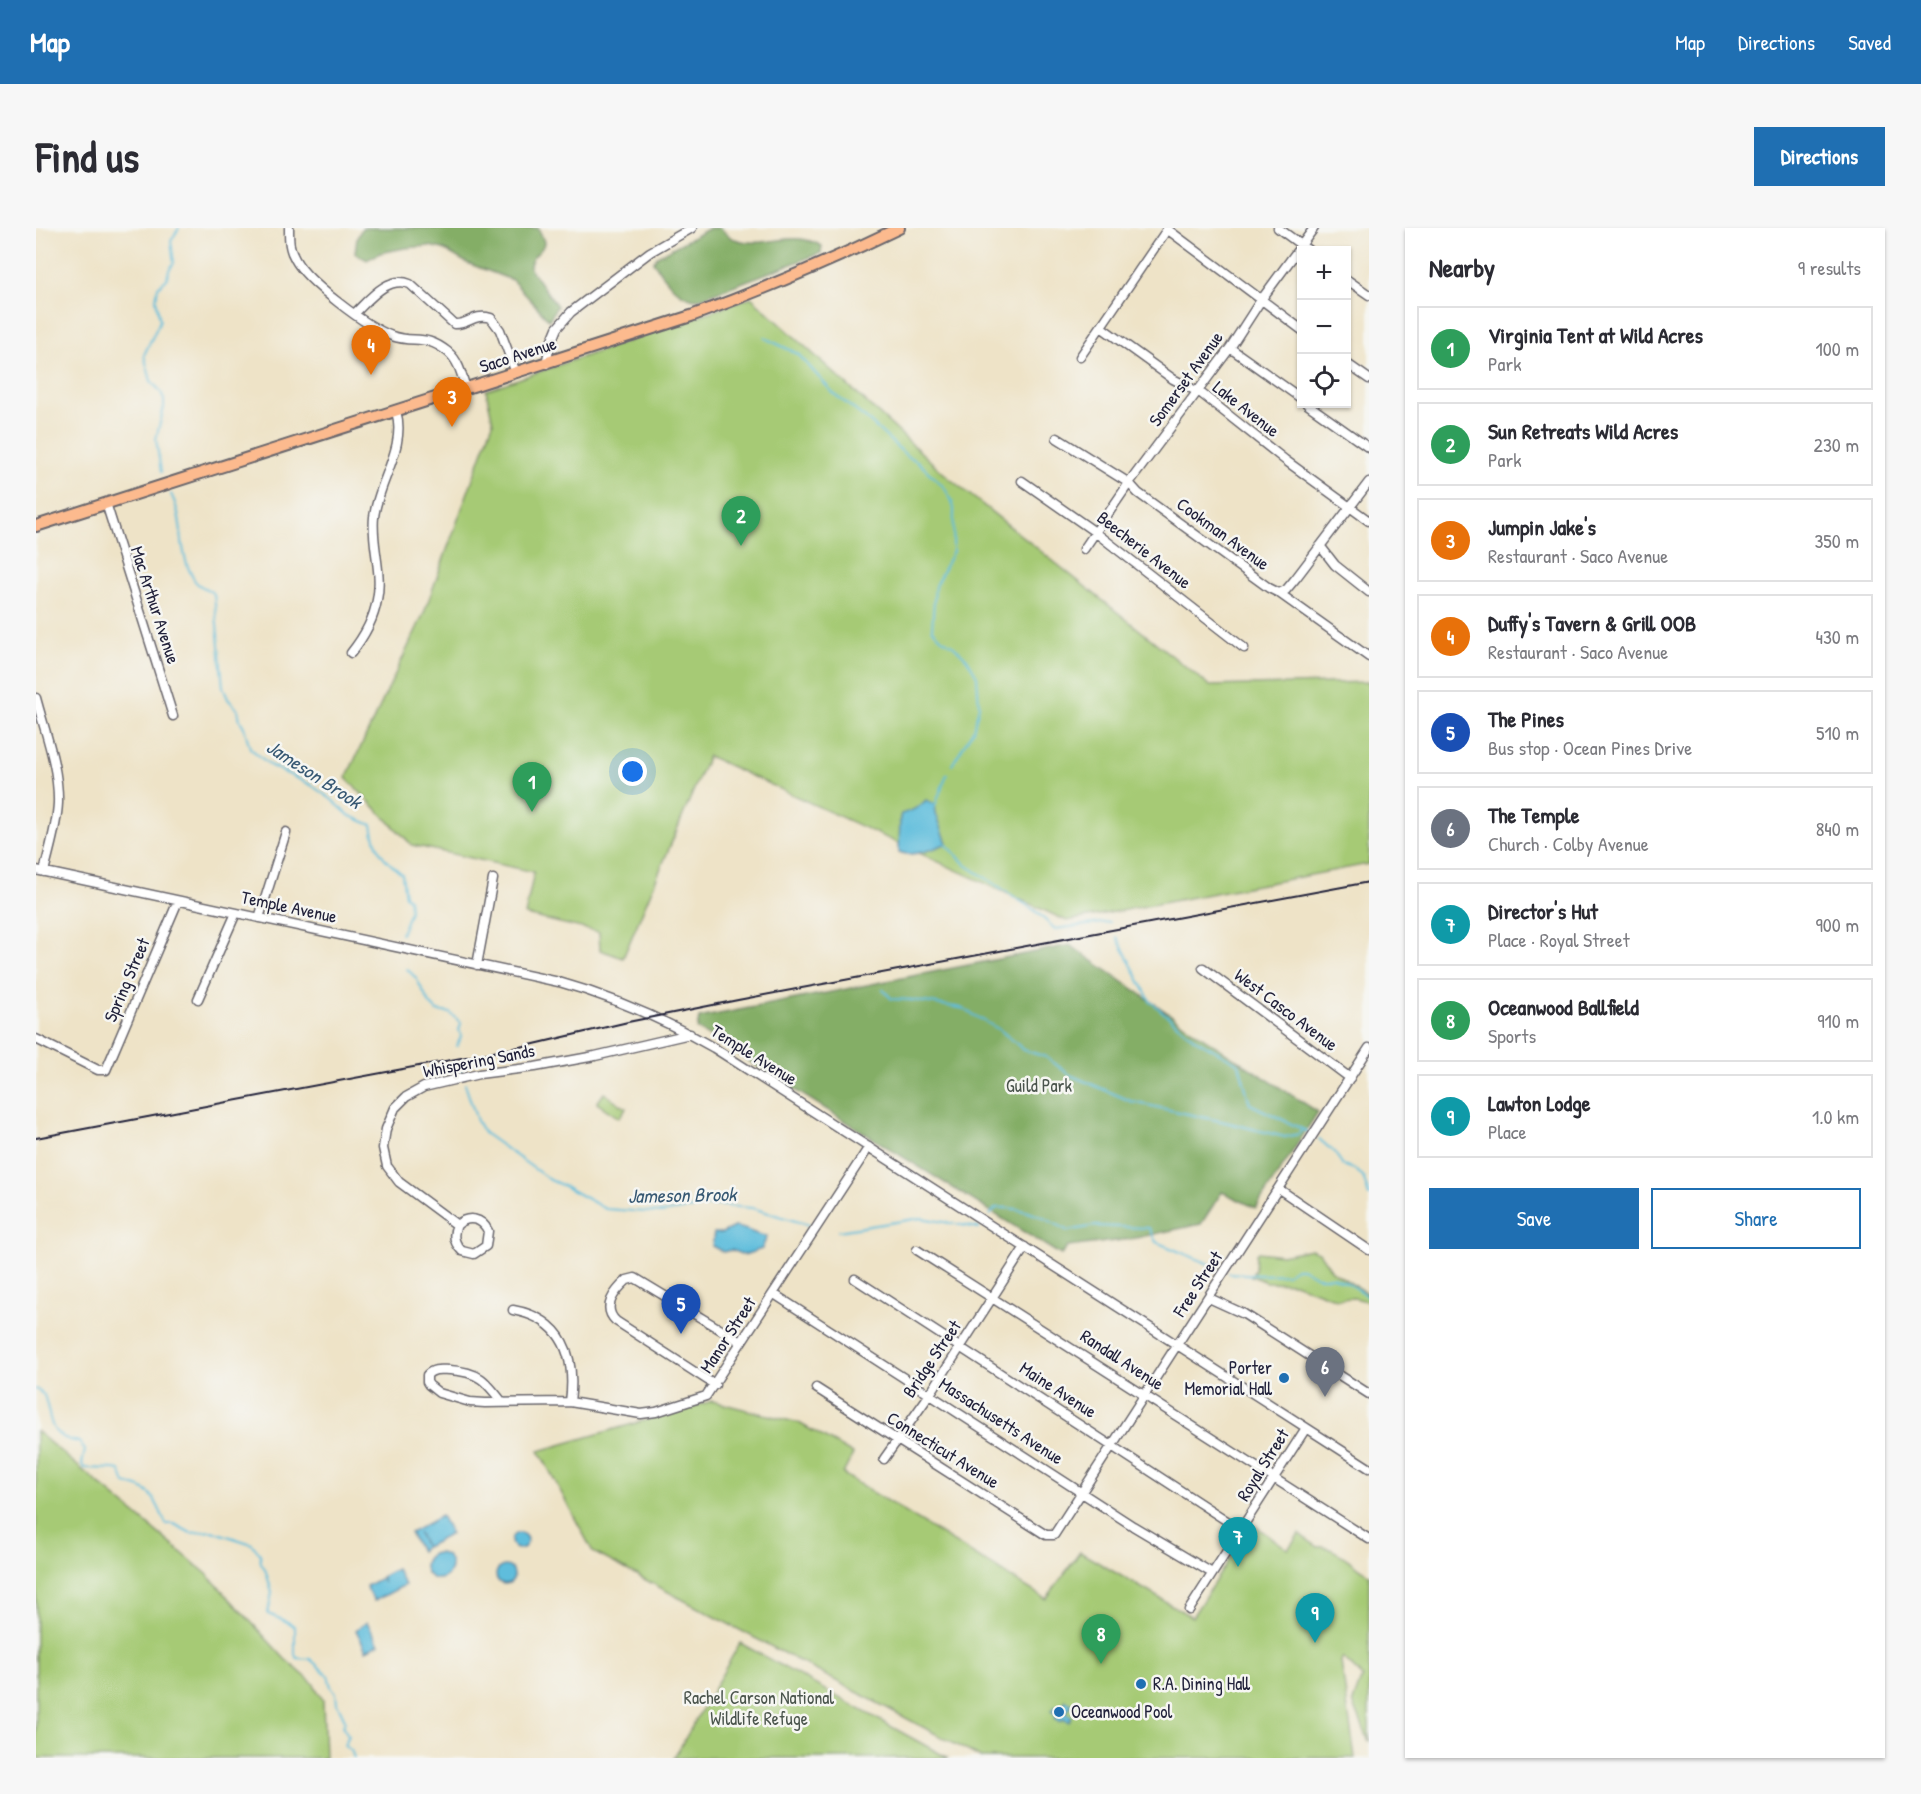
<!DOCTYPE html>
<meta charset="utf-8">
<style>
:root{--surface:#fff;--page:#f7f7f7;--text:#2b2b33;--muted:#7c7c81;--line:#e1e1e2;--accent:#1f6fb2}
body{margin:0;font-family:"Patrick Hand",sans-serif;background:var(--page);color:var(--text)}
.controls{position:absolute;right:18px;top:18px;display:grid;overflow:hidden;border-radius:0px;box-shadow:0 2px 4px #0004}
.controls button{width:54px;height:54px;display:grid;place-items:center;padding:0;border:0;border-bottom:2px solid var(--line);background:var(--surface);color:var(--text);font:30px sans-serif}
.you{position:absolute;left:597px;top:544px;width:21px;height:21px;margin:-15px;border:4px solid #fff;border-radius:50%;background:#1a73e8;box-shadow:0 0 0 9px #1a73e833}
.badge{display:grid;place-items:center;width:39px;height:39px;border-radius:50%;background:var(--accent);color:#fff;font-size:20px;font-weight:700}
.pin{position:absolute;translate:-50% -50px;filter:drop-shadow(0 2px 3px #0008)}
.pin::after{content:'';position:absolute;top:32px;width:21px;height:18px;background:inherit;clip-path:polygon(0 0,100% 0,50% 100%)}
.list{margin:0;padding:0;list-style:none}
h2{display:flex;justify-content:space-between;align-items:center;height:78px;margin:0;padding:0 24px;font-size:26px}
h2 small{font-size:20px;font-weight:400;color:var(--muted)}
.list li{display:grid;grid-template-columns:39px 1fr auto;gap:18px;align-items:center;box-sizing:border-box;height:84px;margin:0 12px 12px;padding:0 12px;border:2px solid var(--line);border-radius:0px}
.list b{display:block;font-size:22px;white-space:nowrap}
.list p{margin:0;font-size:20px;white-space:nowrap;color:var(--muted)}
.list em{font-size:20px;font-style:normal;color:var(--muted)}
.actions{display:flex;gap:12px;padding:18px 24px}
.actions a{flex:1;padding:14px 0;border:2px solid var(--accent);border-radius:0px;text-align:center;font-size:21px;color:var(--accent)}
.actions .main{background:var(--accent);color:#fff}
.icon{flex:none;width:33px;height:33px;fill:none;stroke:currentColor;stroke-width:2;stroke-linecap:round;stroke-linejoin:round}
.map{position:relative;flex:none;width:1333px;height:1530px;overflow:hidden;border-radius:0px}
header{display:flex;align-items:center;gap:36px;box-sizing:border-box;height:84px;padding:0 30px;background:var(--accent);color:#fff}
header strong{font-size:28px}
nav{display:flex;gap:33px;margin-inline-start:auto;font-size:21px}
.intro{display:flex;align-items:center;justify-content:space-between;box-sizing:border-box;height:144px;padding:0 36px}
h1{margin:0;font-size:42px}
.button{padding:15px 27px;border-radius:0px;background:var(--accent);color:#fff;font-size:21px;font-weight:700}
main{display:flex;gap:36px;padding:0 36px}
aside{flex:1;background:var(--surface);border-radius:0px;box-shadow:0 2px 4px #0004}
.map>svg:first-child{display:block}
</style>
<header>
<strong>Map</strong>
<nav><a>Map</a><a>Directions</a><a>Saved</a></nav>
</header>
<div class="intro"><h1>Find us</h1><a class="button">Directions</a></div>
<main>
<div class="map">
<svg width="1333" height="1530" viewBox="0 0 1333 1530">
<rect width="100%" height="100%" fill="#f6f6f2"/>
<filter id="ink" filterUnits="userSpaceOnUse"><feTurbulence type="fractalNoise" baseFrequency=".0167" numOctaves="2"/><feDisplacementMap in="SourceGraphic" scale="12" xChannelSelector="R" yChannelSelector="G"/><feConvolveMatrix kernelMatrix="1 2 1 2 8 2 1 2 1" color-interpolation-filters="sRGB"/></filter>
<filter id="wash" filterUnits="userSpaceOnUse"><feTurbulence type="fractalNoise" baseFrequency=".008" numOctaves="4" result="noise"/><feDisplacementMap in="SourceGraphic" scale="24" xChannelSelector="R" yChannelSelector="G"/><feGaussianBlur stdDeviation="1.35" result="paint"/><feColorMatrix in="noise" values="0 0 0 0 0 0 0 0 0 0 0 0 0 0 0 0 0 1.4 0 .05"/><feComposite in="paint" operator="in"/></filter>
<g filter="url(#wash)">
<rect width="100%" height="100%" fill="#eee3c7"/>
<path fill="#a6ca74" stroke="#647658" stroke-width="1.5" d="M715 69 913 250 1174 458 1333 454V636L1031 693 672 528 587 730 564 722 563 704 489 687 498 644 376 617 310 550 388 385 457 195 450 162 590 114Z
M568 865 590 880 583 890 561 875Z
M1275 1021 1283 1024 1296 1043 1333 1067V1074L1319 1070 1301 1071 1258 1055 1231 1054 1215 1048 1219 1042 1220 1026 1222 1024 1246 1027Z
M676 1173 763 1195 817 1226 807 1246 1010 1371 1044 1324 1156 1389 1216 1296 1252 1321 1263 1306 1282 1319C1295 1316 1322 1339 1333 1347V1514L1317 1474 1326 1449 1307 1430 1305 1434 1319 1530H945L557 1324 503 1223Z
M0 1203 171 1346 249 1431 277 1455 287 1472 289 1530H0Z
M704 1415 912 1530H638Z"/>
<path fill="#84ae66" stroke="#536850" stroke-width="1.5" d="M326 0H502C504 4 508 11 508 15 507 25 493 26 494 41L521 78 513 92 476 52 431 35 407 21 393 18 369 20 344 25 331 32 319 25 321 10Z
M674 0H684C689 4 693 10 699 11 730 22 755 0 786 18L785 25 662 71C641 71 629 49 617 34L621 28Z
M1034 717 1178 817 1282 884 1220 980 1186 964 1165 996 1095 1011 1032 1019 1025 1027 661 801 663 790Z"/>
<path fill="#5ebddc" stroke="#40708c" stroke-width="1.5" d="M890 572 899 576 900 585 911 615C898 621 876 630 863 624L864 589 865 586C875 583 883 580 890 572Z
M698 999C710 999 719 1008 731 1008L726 1021 708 1027 695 1022 687 1024 676 1018 678 1005H686Z
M405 1288 415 1306 390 1319 382 1305 389 1319 384 1323 374 1305Z
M475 1313a8 8 0 1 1 16 0a8 8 0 1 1-16 0Z
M389 1338a13 13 0 1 1 26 0a13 13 0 1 1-26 0Z
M460 1347a9 9 0 1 1 18 0a9 9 0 1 1-18 0Z
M360 1341 369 1357 338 1373 330 1358 345 1350 348 1355 345 1349Z
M331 1394 343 1416 330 1422 320 1402Z
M1030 1472 1036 1476 1030 1485 1036 1489 1033 1494 1027 1491 1025 1494 1019 1490 1021 1487 1015 1483 1019 1478 1024 1481Z"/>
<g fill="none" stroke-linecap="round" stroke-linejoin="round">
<path stroke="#5ebddc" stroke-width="2" d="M729 110 762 126 798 166 833 193 871 228 881 233 908 259 916 273 918 281 917 323 899 358 896 401 906 411 918 418 931 431 941 448 943 478 937 502 916 537
M125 244 120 211 128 179V172L125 164 115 153 108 127 124 93 120 71 122 59 131 51 133 42 138 35 135 13 143 0
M135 266C150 294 140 323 159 353 164 360 172 360 178 366L187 459 192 471 202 482 204 492 208 499 214 520 235 538 275 557 295 571 314 588 336 597C340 623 346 630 366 646L369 668 373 671 374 683 365 706
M898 580 911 546
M907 613 930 637 998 682 1019 701 1074 694
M1081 709 1114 773 1159 811 1203 836 1214 876 1272 904
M371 741 380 750 394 776 401 783 414 785 425 795 423 802 425 808 421 818
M847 762 856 771 876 772 925 780 964 802 988 822 1010 829 1034 847 1097 874 1189 894 1249 909 1263 906 1266 901
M425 838 426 844
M429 856 441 893 448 905 514 952 528 958 570 981 625 985 677 977 716 980 773 997
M1283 911 1298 924 1307 937 1318 941 1327 948 1333 968
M954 987 960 980C986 978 1010 990 1032 1003L1058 998 1113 1000 1120 1014 1183 1040
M802 1003 885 990 943 1000
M1193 1045 1224 1047 1251 1046 1260 1040H1266L1281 1049H1297L1311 1055 1333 1069
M0 1161 8 1167C17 1193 10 1209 43 1214L49 1222 46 1236 48 1240 79 1241 84 1242 89 1256C118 1260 119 1272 130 1296H138L155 1305 176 1303 216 1316 224 1326 225 1335 229 1341 236 1364 232 1386 254 1395 259 1399V1427L261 1430 274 1431 292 1447 295 1459 300 1465 301 1475 309 1492 307 1499 312 1507 308 1518 315 1522 318 1530"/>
</g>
</g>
<g filter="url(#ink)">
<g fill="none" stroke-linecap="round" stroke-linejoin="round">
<g stroke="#69666c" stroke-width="11">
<path id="minor" d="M253 0C253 12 253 21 259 31 271 54 331 99 356 108 379 116 388 105 412 124 423 133 426 148 430 161
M1242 0 1272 22
M1131 1 1266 102
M1310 51 1333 67
M318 86C333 72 351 47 374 56L418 96C433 97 437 85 455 90L464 102 480 145
M1065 99 1137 151 1166 166 1249 232 1333 293
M1194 120 1266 171
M1044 129 1132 0
M1310 135 1333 151
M510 136 514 117 521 100 535 84 614 24 656 0
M1271 176 1333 220
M1021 210 1093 255 1102 265 1233 360 1243 365 1333 429
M986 253 1059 304 1208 420
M70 275 137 488
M1285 319 1299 337 1333 364
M1048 321 1093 255 1194 120 1225 72 1278 0
M1243 365 1250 362 1260 350 1333 254
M315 425C327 410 338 390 341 372 347 344 335 316 338 289 342 254 371 219 360 183
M0 470C9 504 23 540 22 575 21 598 13 622 8 644
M0 642 523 754C577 769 629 792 678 820L1333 1240
M223 690 250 604
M441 737 457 651
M1167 740 1314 850
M162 771 200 685
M0 811 62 842H70L142 673
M1243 961 1333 1022
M421 997C432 987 446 990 452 1003L450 1018 438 1026 426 1023C418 1015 416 1007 421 997L363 954 351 938 347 920 350 901 359 880 370 869 388 859 443 846 499 839 559 828 654 806
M881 1022 1333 1311
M819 1051 1205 1302
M738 1066 1097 1298 1176 1345
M1173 1070 1208 1086 1333 1166
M477 1082C527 1091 540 1128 534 1174
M679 1157 580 1093C565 1079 579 1063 591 1052L599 1050 705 1114
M780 1160 1010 1307H1018L1333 820
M466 1174C449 1152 443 1144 414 1142 405 1142 398 1140 391 1147V1154L393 1157 403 1165 434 1174 449 1175 534 1174 605 1186 620 1184 670 1168 833 919
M848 1231 894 1166 989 1019
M1153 1382 1270 1200"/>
</g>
<g stroke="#69666c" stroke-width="14">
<path id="major" d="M0 298 655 88C726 62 795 33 863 0"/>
</g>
<use href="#minor" stroke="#fff" stroke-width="8"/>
<use href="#major" stroke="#fcba8e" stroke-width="10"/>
<path stroke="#22223b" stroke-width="2" d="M0 910 494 817 592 794 702 772 1333 654"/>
</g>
</g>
<g fill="#1f6fb2" stroke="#f6f6f2" stroke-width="2">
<circle cx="1248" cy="1150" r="6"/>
<circle cx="1105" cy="1456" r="6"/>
<circle cx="1023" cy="1484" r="6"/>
</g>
<g text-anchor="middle" stroke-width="5" stroke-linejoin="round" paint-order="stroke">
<g font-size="18" fill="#22223b" stroke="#f6f6f2">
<text transform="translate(482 127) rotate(-18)" y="6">Saco Avenue</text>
<text transform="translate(1150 151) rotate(-54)" y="6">Somerset Avenue</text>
<text transform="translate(1210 181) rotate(38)" y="6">Lake Avenue</text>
<text transform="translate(1187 306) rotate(36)" y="6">Cookman Avenue</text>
<text transform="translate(1108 322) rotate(38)" y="6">Beecherie Avenue</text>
<text transform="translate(119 377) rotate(72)" y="6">Mac Arthur Avenue</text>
<text transform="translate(253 679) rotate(12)" y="6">Temple Avenue</text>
<text transform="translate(91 752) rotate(-67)" y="6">Spring Street</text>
<text transform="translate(1250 782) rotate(37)" y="6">West Casco Avenue</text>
<text transform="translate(718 827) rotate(32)" y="6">Temple Avenue</text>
<text transform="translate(443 833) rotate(-11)" y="6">Whispering Sands</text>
<text transform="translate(1162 1056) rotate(-57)" y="6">Free Street</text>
<text transform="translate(692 1107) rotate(-57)" y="6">Manor Street</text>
<text transform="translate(896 1131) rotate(-56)" y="6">Bridge Street</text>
<text transform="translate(1086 1132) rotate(33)" y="6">Randall Avenue</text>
<text transform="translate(1022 1162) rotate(33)" y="6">Maine Avenue</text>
<text transform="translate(965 1193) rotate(33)" y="6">Massachusetts Avenue</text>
<text transform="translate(907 1222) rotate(32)" y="6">Connecticut Avenue</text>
<text transform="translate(1227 1237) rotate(-58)" y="6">Royal Street</text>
</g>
<g font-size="18" fill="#4a544c" stroke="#f6f6f2">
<text x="1003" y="864">Guild Park</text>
<text x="723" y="1476">Rachel Carson National<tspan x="723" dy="21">Wildlife Refuge</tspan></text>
</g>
<g font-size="18" fill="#22223b" stroke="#f6f6f2" text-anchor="start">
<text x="1236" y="1146" text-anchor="end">Porter<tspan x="1236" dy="21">Memorial Hall</tspan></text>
<text x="1117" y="1462">R.A. Dining Hall</text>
<text x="1035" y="1490">Oceanwood Pool</text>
</g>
<g font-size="20" font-style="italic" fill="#375873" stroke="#f6f6f2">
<text transform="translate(278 546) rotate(33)" y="7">Jameson Brook</text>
<text transform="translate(646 967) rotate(-1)" y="7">Jameson Brook</text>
</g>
</g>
</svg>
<div class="controls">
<button>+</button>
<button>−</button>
<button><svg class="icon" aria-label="locate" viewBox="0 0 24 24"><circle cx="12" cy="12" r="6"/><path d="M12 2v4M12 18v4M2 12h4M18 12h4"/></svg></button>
</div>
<div class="you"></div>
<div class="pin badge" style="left:496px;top:584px;background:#2e9e5b">1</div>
<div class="pin badge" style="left:705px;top:318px;background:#2e9e5b">2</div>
<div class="pin badge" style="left:416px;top:199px;background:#e8710a">3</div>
<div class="pin badge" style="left:335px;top:147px;background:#e8710a">4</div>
<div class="pin badge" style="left:645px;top:1106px;background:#1a4fb4">5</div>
<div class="pin badge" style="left:1289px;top:1169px;background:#6b7280">6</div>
<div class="pin badge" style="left:1202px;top:1339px;background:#0f9aa8">7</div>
<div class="pin badge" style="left:1065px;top:1436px;background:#2e9e5b">8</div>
<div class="pin badge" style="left:1279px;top:1415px;background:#0f9aa8">9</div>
</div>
<aside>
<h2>Nearby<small>9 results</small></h2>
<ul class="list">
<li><span class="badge" style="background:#2e9e5b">1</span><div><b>Virginia Tent at Wild Acres</b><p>Park</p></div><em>100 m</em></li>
<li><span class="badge" style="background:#2e9e5b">2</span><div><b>Sun Retreats Wild Acres</b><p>Park</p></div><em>230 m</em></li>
<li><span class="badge" style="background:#e8710a">3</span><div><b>Jumpin Jake's</b><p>Restaurant · Saco Avenue</p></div><em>350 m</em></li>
<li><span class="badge" style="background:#e8710a">4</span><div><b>Duffy's Tavern &amp; Grill OOB</b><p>Restaurant · Saco Avenue</p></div><em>430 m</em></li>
<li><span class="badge" style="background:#1a4fb4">5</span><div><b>The Pines</b><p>Bus stop · Ocean Pines Drive</p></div><em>510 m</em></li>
<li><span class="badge" style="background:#6b7280">6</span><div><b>The Temple</b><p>Church · Colby Avenue</p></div><em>840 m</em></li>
<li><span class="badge" style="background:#0f9aa8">7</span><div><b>Director's Hut</b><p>Place · Royal Street</p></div><em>900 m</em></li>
<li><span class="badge" style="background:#2e9e5b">8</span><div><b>Oceanwood Ballfield</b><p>Sports</p></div><em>910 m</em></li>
<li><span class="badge" style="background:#0f9aa8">9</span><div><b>Lawton Lodge</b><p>Place</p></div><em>1.0 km</em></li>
</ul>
<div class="actions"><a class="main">Save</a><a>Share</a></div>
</aside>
</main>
